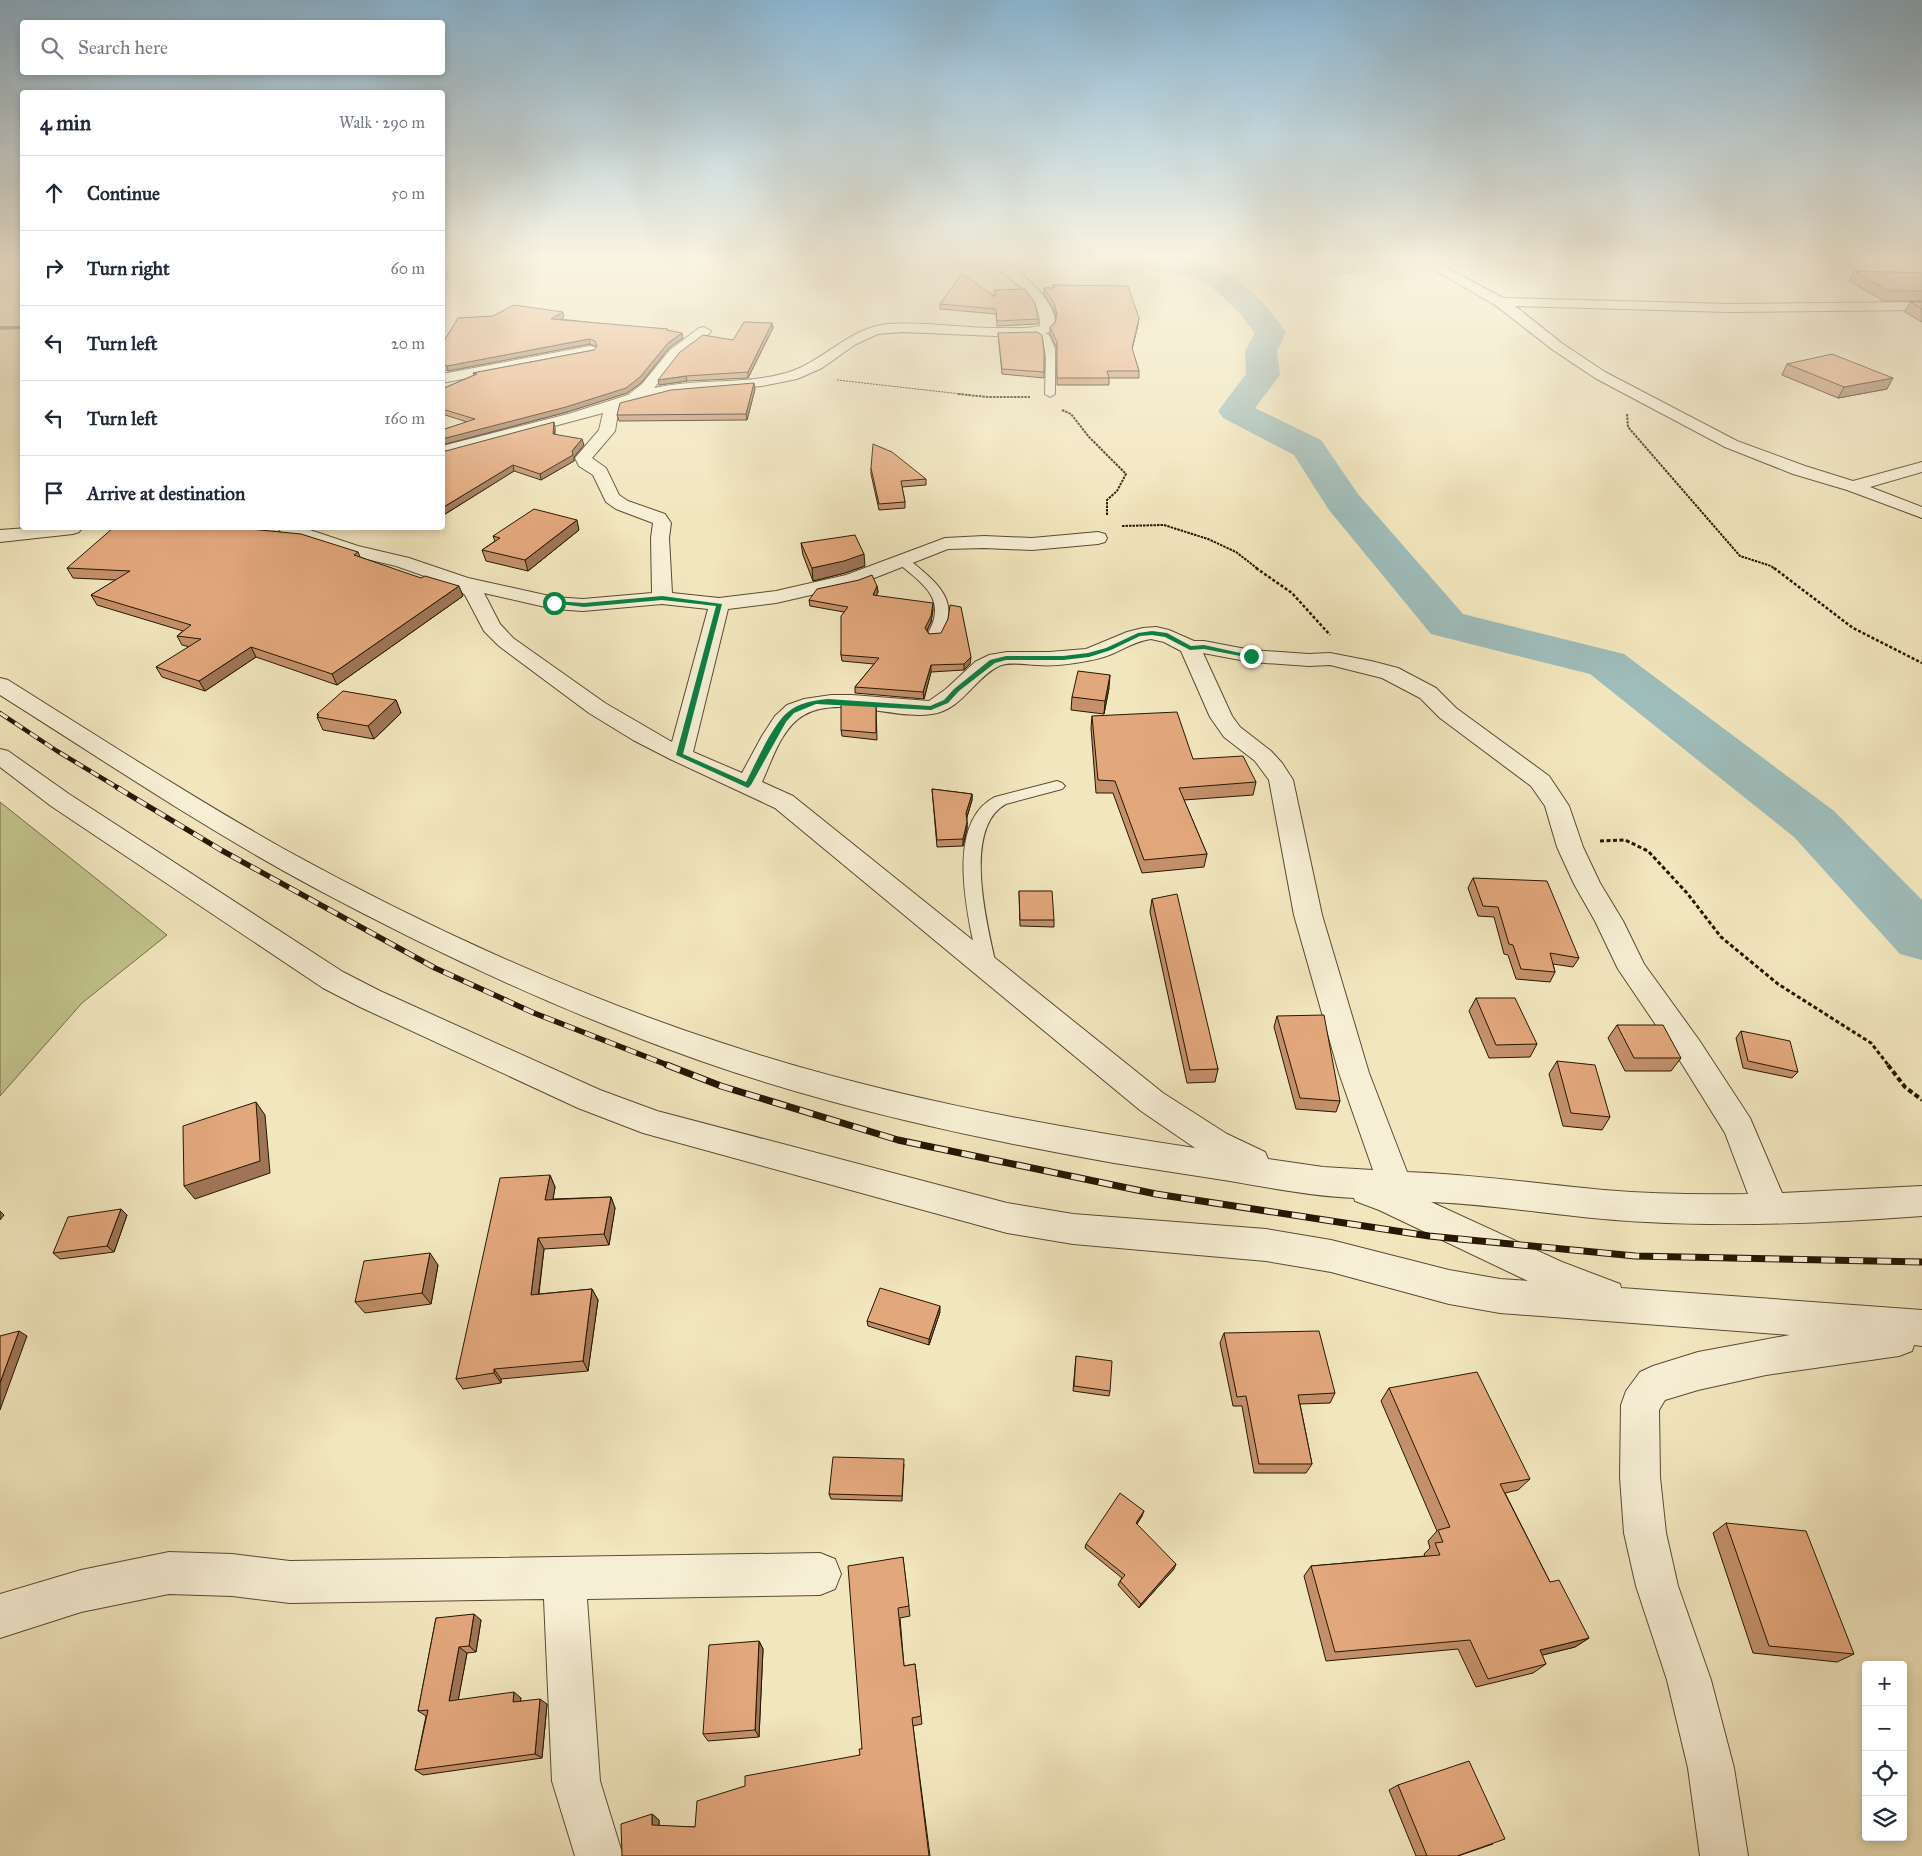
<!DOCTYPE html>
<meta charset="utf-8">
<style>
:root{--surface:#fff;--page:#f2f2f3;--text:#1f2937;--muted:#747a83;--line:#e0e1e3}
body{margin:0;font-family:"IM FELL Great Primer",serif;background:var(--page);color:var(--text)}
.controls{position:absolute;right:15px;bottom:15px;display:grid;overflow:hidden;border-radius:5px;box-shadow:0 2px 8px #0003}
.controls button{width:45px;height:45px;display:grid;place-items:center;padding:0;border:0;border-bottom:1px solid var(--line);background:var(--surface);color:var(--text);font:25px sans-serif}
.stop{position:absolute;width:15px;height:15px;margin:-11px;border:4px solid #0b8043;border-radius:50%;background:#fff}
.stop.end{background:#0b8043;border-color:#fff;box-shadow:0 1px 5px #0008}
.list{margin:0;padding:0;list-style:none}
h2{display:flex;justify-content:space-between;align-items:center;height:65px;margin:0;padding:0 20px;font-size:21px}
h2 small{font-size:16px;font-weight:400;color:var(--muted)}
.list li{display:grid;grid-template-columns:32px 1fr auto;gap:15px;align-items:center;box-sizing:border-box;height:75px;padding:0 20px;border-top:1px solid var(--line)}
.list b{display:block;font-size:19px;white-space:nowrap}
.list em{font-size:16px;font-style:normal;color:var(--muted)}
.icon{flex:none;width:28px;height:28px;fill:none;stroke:currentColor;stroke-width:2;stroke-linecap:round;stroke-linejoin:round}
.map{position:relative;flex:none;width:1922px;height:1856px;overflow:hidden}
.search{position:absolute;background:var(--surface);box-shadow:0 2px 8px #0003;left:20px;top:20px;width:425px;height:55px;display:flex;align-items:center;gap:12px;box-sizing:border-box;padding:0 18px;border-radius:5px;color:var(--muted);font-size:19px}
.panel{position:absolute;background:var(--surface);box-shadow:0 2px 8px #0003;left:20px;top:90px;width:425px;height:440px;border-radius:5px}
.map>svg:first-child{display:block}
</style>
<div class="map">
<svg width="1922" height="1856" viewBox="0 0 1922 1856">
<rect width="100%" height="100%" fill="#f2e6be"/>
<filter id="stains"><feTurbulence type="fractalNoise" baseFrequency=".004" numOctaves="4"/><feColorMatrix values="0 0 0 0 .2 0 0 0 0 .09 0 0 0 0 .02 0 0 0 .5 -.17"/></filter>
<radialGradient id="worn" r=".72"><stop offset=".6" stop-color="#630" stop-opacity="0"/><stop offset="1" stop-color="#630" stop-opacity=".3"/></radialGradient>
<path fill="#c2c38c" stroke="#746d47" d="M0 802 167 935 82 1003 0 1096Z"/>
<path fill="#9fbdbb" stroke="#6f7b71" d="M1308 256H1346L1353 263 1357 273 1334 274Z"/>
<g fill="none" stroke-linecap="round" stroke-linejoin="round">
<path fill="#6f7b71" fill-rule="evenodd" d="M0 326H22V329L0 330Z"/>
<path fill="#9fbdbb" fill-rule="evenodd" d="M1149 256H1176V258C1224 263 1260 293 1286 332L1277 351 1280 375 1255 408 1321 440 1358 494 1463 614 1624 654 1834 811 1922 900V960L1900 954 1794 837 1590 674 1431 634 1329 510 1294 455 1223 418 1218 411 1246 374 1245 351 1255 333C1238 311 1217 285 1190 276 1178 273 1166 274 1154 271L1150 265Z"/>
<g stroke="#594b31" stroke-width="2">
<path id="service" d="M1037 329 1049 335 1055 349V394L1050 397 1045 394 1046 357 1043 339 1033 332Z
M903 557 907 558C935 581 964 601 939 638H929L927 635C948 599 924 585 899 564L897 561 899 558Z
M1057 781 1062 783 1065 786 1062 789 1006 804C961 828 988 929 997 969L994 974 988 976 982 974C976 963 975 949 972 936 964 896 950 820 995 797Z"/>
</g>
<g stroke="#594b31" stroke-width="2">
<path id="minor" d="M0 256H22V261L0 263Z
M1410 256H1425L1503 298 1729 304 1922 302V310L1729 312 1515 306 1563 344 1605 372 1737 441 1805 466 1853 481 1922 462V472L1870 487 1922 507V518L1847 490 1793 474 1725 447 1595 378 1553 350 1495 305Z
M1001 262C1018 266 1065 309 1053 329 1050 335 1027 336 1019 337L903 332 878 334 856 344 822 368 797 379 762 386 672 394 619 407 615 431 592 458 606 468 619 495 628 501 665 514 671 523 669 538 672 593 719 598 776 591 846 575 945 538 984 536 1032 538 1098 532 1105 534 1107 538 1105 542 1098 544 1032 550 984 548 948 549 859 584 776 603 728 609 693 752 742 773 762 736 775 716 787 705 804 699 831 695H852L929 701 946 689 975 662 989 655 1007 652H1049L1086 649 1127 632 1143 628 1156 627 1169 630 1194 641H1204L1251 650 1309 654 1330 653 1371 661 1398 668 1436 688 1456 708 1549 776 1569 806 1583 847 1600 883 1623 921 1644 964 1699 1040 1750 1118 1782 1193 1922 1186V1216C1830 1223 1738 1227 1646 1222 1574 1219 1503 1205 1431 1202L1562 1262 1620 1284 1621 1288 1922 1310V1346L1914 1345 1912 1351 1899 1356 1766 1375 1698 1390 1665 1400 1659 1410 1660 1477 1666 1533 1678 1586 1711 1680 1734 1768 1748 1856H1700L1688 1768 1667 1680 1636 1586 1624 1533 1620 1477 1621 1405 1626 1391 1640 1372 1653 1366 1698 1352 1790 1335 1500 1313 1449 1304 1331 1272 1266 1261 1073 1244 1007 1233 643 1133 578 1108 360 1007 323 988 51 806 0 767V749L8 751 69 794 343 972 380 991 600 1090 657 1111 1007 1203 1073 1214 1266 1229 1331 1240 1449 1270 1500 1279 1528 1281 1379 1210 1355 1201 1354 1198C1312 1196 1271 1188 1230 1181 1191 1175 1153 1169 1114 1163 974 1138 835 1108 701 1061 567 1014 438 954 313 887 205 829 103 760 0 695V678L8 680C99 737 190 796 284 849 420 924 574 995 722 1043 875 1094 1035 1124 1195 1148L1141 1111 775 808 672 760 633 740 589 713 499 646 484 631 465 595 456 587 396 566 345 554 281 532 278 528H304L358 546 409 558 468 578 554 597 583 599 652 593 651 538 653 523 616 509 606 502 593 475 579 466 575 458 599 430 603 413 442 456V446L568 414 628 395 642 384 670 350 699 328 704 327 711 331 709 334 680 356 654 388C697 378 744 385 786 373 824 362 848 328 888 324 925 321 965 329 1002 328 1015 328 1028 329 1040 326 1041 299 1016 283 997 269L995 266 997 263ZM484 593 554 609 583 611 662 604 708 609 672 742 605 703 513 638 500 624ZM1151 639 1164 642 1181 651 1210 717 1224 737 1255 761 1269 780 1294 915 1339 1073 1373 1170 1323 1167 1268 1159 1265 1152 1227 1134 1163 1093 793 796 762 782C772 760 782 727 804 715 839 695 895 720 932 714 962 710 974 678 999 666 1010 661 1026 665 1037 665 1050 666 1063 665 1075 663 1088 661 1100 659 1112 654 1125 648 1137 641 1151 639ZM1203 653 1251 662 1309 666 1330 665 1382 678 1420 698 1440 718 1531 786 1545 806 1557 847 1574 884 1595 921 1618 969 1677 1056 1725 1133 1748 1194C1700 1195 1652 1194 1604 1190 1538 1184 1473 1174 1407 1172L1369 1073 1322 915 1293 780 1282 763 1271 751 1240 727 1232 716Z
M590 346 595 347 597 350 595 353 442 383V374Z
M27 528H82L79 532 73 534 0 542V530Z
M169 1552 232 1554 290 1561 820 1553 835 1559 841 1574 835 1589 820 1595 587 1599 600 1781 623 1856H575L552 1781 544 1599 290 1603 232 1596 169 1594 81 1612 0 1638V1594L81 1570Z"/>
</g>
<path stroke="#261702" stroke-width="1" stroke-dasharray="2 1" stroke-linecap="butt" d="M1034 259 1087 261 1096 256
M837 380 970 395"/>
<path stroke="#261702" stroke-width="2" stroke-dasharray="2.5 1" stroke-linecap="butt" d="M958 394 988 397H1030
M1062 410 1071 414 1089 437 1126 474 1117 491 1107 500V516
M1627 414 1628 427 1740 556 1771 566 1775 569
M1122 526 1164 525 1208 539 1236 552 1258 569"/>
<path stroke="#261702" stroke-width="2.5" stroke-dasharray="3 2" stroke-linecap="butt" d="M1256 568 1292 593 1330 635
M1774 568 1853 628 1922 663"/>
<path stroke="#261702" stroke-width="3" stroke-dasharray="4 2.5" stroke-linecap="butt" d="M1600 841 1625 840 1648 851 1687 893 1721 937 1778 984 1871 1043 1889 1066"/>
<path stroke="#261702" stroke-width="4" stroke-dasharray="5 3" stroke-linecap="butt" d="M1888 1065 1905 1087 1922 1100"/>
<use href="#service" fill="#f7efd5" fill-rule="evenodd"/>
<use href="#minor" fill="#f7efd5" fill-rule="evenodd"/>
<g stroke="#261702" stroke-width="4.5">
<path id="rail-far2" d="M0 713 57 751 120 789"/>
</g>
<g stroke="#261702" stroke-width="5.5">
<path id="rail-far1" d="M118 788 221 850 435 968 534 1013 670 1066"/>
</g>
<g stroke="#261702" stroke-width="7">
<path id="rail" d="M667 1065 721 1086 898 1140 1156 1194 1429 1236 1635 1256 1922 1262"/>
</g>
<use href="#rail-far2" stroke="#f7efd5" stroke-width="3" stroke-dasharray="9" stroke-linecap="butt"/>
<use href="#rail-far1" stroke="#f7efd5" stroke-width="4" stroke-dasharray="11" stroke-linecap="butt"/>
<use href="#rail" stroke="#f7efd5" stroke-width="5" stroke-dasharray="14" stroke-linecap="butt"/>
</g>
<path fill="#c3906b" stroke="#261702" d="M1854 271 1922 273V301H1884L1849 281Z
M1053 285 1138 325 1132 349 1139 371V378H1109V385H1057V349L1050 334V327L1055 323 1056 318 1054 310 1044 294V288H1053Z
M995 290 1038 319V324L997 326 996 314 940 309V304L995 296Z
M1910 302H1922V322L1905 312Z
M564 317 560 319 668 331 683 338 669 348 641 383 627 393 567 412 442 445V430L467 422 442 414V389L474 375 473 373 594 350 597 347 590 344 448 371 442 369V341Z
M772 323 773 328 748 378 687 381 659 385 733 340Z
M998 333 1044 352V378L1002 374Z
M1787 364 1887 389 1838 398 1782 375Z
M755 389 747 420 619 421 617 415Z
M555 428V434L584 445 574 457V461L541 480 514 471 442 516V452Z
M871 468 926 479V485L902 487 905 502V508L879 510 871 474Z
M579 530 528 571 486 561 482 550 495 541 493 536Z
M801 543 865 566 845 573 813 581 803 555Z
M358 552 360 557 463 596 337 685 256 657 205 691 162 677 156 667 190 647 182 645 177 636 183 631 97 605 91 595 116 580 73 578 67 568Z
M877 586 878 592 876 596 933 609 931 622 927 631 929 634 970 664 964 670 931 672 924 699 855 693V687L874 664 842 661 841 655 844 612 810 606 809 600Z
M1109 688 1104 714 1071 710 1072 697Z
M396 700 401 713 374 739 323 730 317 717 318 716 317 714Z
M876 706 877 740 842 736 841 730Z
M1092 716 1193 759 1256 782 1253 795 1184 800 1207 854 1204 867 1142 873 1113 793H1096L1091 728Z
M932 789 972 794V800L967 817V829L963 846 937 847Z
M1473 878 1579 958 1573 967 1553 964 1555 972 1550 982 1516 979 1508 955 1504 954 1494 917 1478 916 1468 888Z
M1019 891 1054 920V927L1020 926Z
M1152 899 1218 1069 1215 1082 1187 1083 1150 912Z
M1476 998 1537 1044 1530 1057 1489 1058 1469 1011Z
M1277 1016 1340 1101 1336 1112 1296 1109 1274 1027Z
M1617 1025 1681 1058 1671 1071H1625L1608 1038Z
M1741 1031 1798 1072 1792 1078 1743 1068 1736 1038Z
M1557 1061 1610 1117 1602 1130 1563 1126 1549 1074Z
M550 1175 555 1187 553 1199 611 1197 615 1208 609 1245 544 1249 539 1294 592 1289 598 1300 588 1371 501 1379V1383L463 1389 456 1379Z
M127 1215 114 1252 60 1259 53 1253Z
M438 1265 431 1304 365 1313 355 1302Z
M940 1312 929 1345 868 1326 867 1321Z
M1224 1333 1335 1393 1330 1403 1300 1404 1312 1464 1306 1473H1254L1242 1406H1233L1220 1343Z
M1076 1356 1110 1391 1109 1396 1073 1391Z
M1389 1388 1530 1479 1518 1490 1505 1493 1550 1582 1589 1638 1575 1647 1542 1655 1546 1664 1533 1673 1476 1687 1458 1649 1326 1661 1304 1576 1311 1566 1425 1556 1424 1554 1430 1548 1428 1541 1437 1531 1381 1401Z
M904 1464 902 1501 831 1499 829 1494Z
M1142 1516 1137 1524 1174 1569 1139 1608 1118 1585 1120 1581 1122 1578 1085 1548 1086 1544Z
M1726 1523 1854 1654 1837 1662 1753 1653 1713 1533Z
M903 1557 910 1616 900 1618 904 1666 915 1664 922 1724 913 1726 930 1856H622L652 1814 659 1820V1826L695 1827 860 1755 862 1749Z
M436 1618 481 1620 476 1652 467 1653 458 1700 521 1698 520 1701 547 1704 542 1758 423 1775 415 1770 426 1716 418 1711Z
M759 1641 763 1649 759 1737 708 1741 703 1734Z
M1398 1785 1493 1844 1458 1856H1416L1389 1790Z"/>
<path fill="#9f7557" stroke="#261702" d="M563 312 564 317 553 324 551 319Z
M1139 318 1138 325 1131 354 1132 348Z
M772 323 773 328 748 378V372Z
M682 333 683 338 669 348 641 383 627 393 567 412 442 445V439L668 343Z
M589 339 590 344 448 371 447 366Z
M686 376 687 381 659 385 658 380Z
M1893 378 1887 389 1838 398 1844 387Z
M754 383 755 389 747 420 746 414Z
M554 422 555 428 554 440 553 434Z
M582 439 584 445 574 457V461L541 480 540 474 572 451Z
M513 465 514 471 442 516V508Z
M577 520 579 530 528 571 525 560Z
M864 554 865 566 845 573 813 581 812 568Z
M459 586 463 596 337 685 332 674Z
M877 586 878 592 873 602V595Z
M933 603V609L931 622 925 634V628Z
M251 647 256 657 205 691 199 681Z
M971 657 970 664 964 670V664Z
M931 665V672L924 699 923 692Z
M1110 675 1109 688 1104 714 1105 701Z
M396 700 401 713 374 739 368 726Z
M972 794V800L966 820V813Z
M967 822V829L963 846V839Z
M256 1102 265 1115 270 1173 195 1199 184 1186Z
M550 1175 555 1187 551 1211 545 1200Z
M611 1197 615 1208 609 1245 604 1234Z
M121 1209 127 1215 114 1252 107 1246Z
M0 1211 4 1215 0 1220Z
M538 1238 544 1249 537 1305 531 1295Z
M430 1253 438 1265 431 1304 422 1293Z
M592 1289 598 1300 588 1371 583 1361Z
M940 1306V1312L929 1345V1339Z
M19 1331 27 1336 0 1410V1383Z
M494 1369 501 1379V1383L494 1373Z
M1144 1511 1142 1516 1134 1528 1136 1523Z
M1176 1564 1174 1569 1139 1608 1141 1604Z
M474 1614 481 1620 476 1652 469 1646Z
M1589 1638 1575 1647 1527 1659 1540 1650Z
M759 1641 763 1649 759 1737 755 1730Z
M459 1647 467 1653 457 1707 449 1701Z
M514 1692 521 1698 519 1708 513 1702Z
M540 1699 547 1704 542 1758 535 1754Z
M652 1814 659 1820V1831L652 1825Z"/>
<path fill="#e3a77c" stroke="#261702" d="M1854 271 1922 273V291H1889Z
M962 273 995 297V290L1025 289 1035 303 1038 319 997 321 996 309 940 304Z
M1053 285 1128 286 1139 318 1132 348 1139 371H1107L1109 378H1057V342L1050 327 1055 323 1057 314 1054 303 1044 288H1054Z
M1910 302H1922V309Z
M514 305 563 312 551 319 668 329 667 330 682 333 668 343 640 377 626 388 566 407 442 439V430L475 419 442 409V389L477 374 473 373 594 350 597 346 595 341 589 339 447 366 442 364V341H444L458 318 493 316Z
M744 322 772 323 748 372 686 376 658 380 680 352 703 335 733 340Z
M1037 332 1042 335 1044 352V372L1002 369 998 333Z
M1832 354 1893 378 1844 387 1787 364Z
M754 383 746 414 617 415 620 403 671 390Z
M554 422 553 434 582 439 572 451 573 455 540 474 513 465 442 508V452Z
M873 444 892 452 926 479 901 481 905 502 879 504 871 468Z
M534 509 577 520 525 560 482 550 500 538 493 536Z
M113 528H240L301 534 358 552 354 555 421 578 425 576 459 586 332 674 251 647 199 681 156 667 201 639 177 636 191 625 91 595 130 571 67 568Z
M855 535 864 554 844 561 812 568 801 543Z
M872 575 877 586 873 595 933 603 931 616 925 628 929 634 941 633 948 619 950 605 961 607 971 657 964 664 931 665 923 692 855 687 879 658 841 655V616L848 607 809 600 817 589 859 580Z
M1078 671 1110 675 1105 701 1072 697Z
M343 691 396 700 368 726 317 717 319 715 317 714Z
M841 703 876 706V733L841 730Z
M1177 712 1193 759 1243 756 1256 782 1179 788 1207 854 1144 860 1115 781 1098 780 1092 716Z
M932 789 972 794 966 813 967 822 963 839 937 840Z
M1473 878 1547 881 1579 958 1550 953 1555 972 1521 969 1513 945 1509 944 1498 907 1483 906Z
M1019 891H1052L1054 920H1020Z
M1177 894 1218 1069 1190 1070 1152 899Z
M1476 998H1515L1537 1044 1496 1045Z
M1324 1015 1340 1101 1300 1098 1277 1016Z
M1617 1025H1663L1681 1058H1634Z
M1741 1031 1790 1041 1798 1072 1748 1061Z
M1557 1061 1595 1065 1610 1117 1571 1113Z
M256 1102 260 1161 184 1186 183 1126Z
M550 1175 545 1200 611 1197 604 1234 538 1238 531 1295 592 1289 583 1361 494 1369V1373L456 1379 500 1178Z
M121 1209 107 1246 53 1253 68 1217Z
M430 1253 422 1293 355 1302 364 1261Z
M880 1288 940 1306 929 1339 867 1321Z
M19 1331 0 1383V1336Z
M1319 1331 1335 1393 1298 1395 1312 1464H1259L1246 1396 1237 1397 1224 1333Z
M1076 1356 1112 1361 1110 1391 1074 1386Z
M1477 1372 1530 1479 1500 1484 1550 1582 1559 1580 1589 1638 1540 1650 1546 1664 1488 1679 1470 1640 1335 1652 1311 1566 1440 1555 1435 1543 1443 1542 1438 1530 1450 1527 1389 1388Z
M833 1457 904 1459 902 1496 829 1494Z
M1120 1493 1144 1511 1136 1523 1176 1564 1141 1604 1120 1581 1125 1575 1086 1544Z
M1726 1523 1806 1531 1854 1654 1769 1646Z
M903 1557 909 1606 898 1608 904 1666 915 1664 921 1716 912 1718 929 1856H622L621 1824 652 1814V1825L695 1827 697 1801 745 1786V1776L860 1755 859 1749H862L848 1566Z
M474 1614 469 1646 459 1647 449 1701 514 1692 513 1702 540 1699 535 1754 415 1770 428 1710 418 1711 436 1618Z
M759 1641 755 1730 703 1734 709 1645Z
M1469 1761 1505 1839 1457 1856H1427L1398 1785Z"/>
<linearGradient id="sky" x2="0" y2="1"><stop stop-color="#8bb8d6"/><stop offset="0.5" stop-color="#f9f4e2"/><stop offset="1" stop-color="#f9f4e2" stop-opacity="0"/></linearGradient>
<rect width="1922" height="516" fill="url(#sky)"/>
<path fill="#0b8043" d="M662 596 722 604 683 754 746 782C756 763 772 725 788 712 798 703 815 700 828 699L930 706 944 700 954 689 990 660 1006 656H1063L1088 653 1106 648 1138 633 1152 631 1167 633 1191 646 1204 645 1254 656 1251 658 1204 649 1190 650 1165 637 1152 635 1140 636 1111 650 1089 657 1063 660H1006L995 663 959 691 948 703 931 710 816 704 794 713 786 722 751 785 748 788 676 755 716 606 662 600 584 607 551 603 554 601 584 603Z"/>
<rect width="100%" height="100%" filter="url(#stains)"/>
<rect width="100%" height="100%" fill="url(#worn)"/>
</svg>
<div class="controls">
<button>+</button>
<button>−</button>
<button><svg class="icon" aria-label="locate" viewBox="0 0 24 24"><circle cx="12" cy="12" r="6"/><path d="M12 2v4M12 18v4M2 12h4M18 12h4"/></svg></button>
<button><svg class="icon" aria-label="layers" viewBox="0 0 24 24"><path d="M12 4l9 5-9 5-9-5zM3 14l9 5 9-5"/></svg></button>
</div>
<div class="stop" style="left:554px;top:603px"></div>
<div class="stop end" style="left:1251px;top:656px"></div>
<div class="search"><svg class="icon" aria-label="search" viewBox="0 0 24 24"><circle cx="10" cy="10" r="6"/><path d="M15 15l6 6"/></svg>Search here</div>
<section class="panel">
<h2>4 min<small>Walk · 290 m</small></h2>
<ul class="list">
<li><svg class="icon" aria-label="ahead" viewBox="0 0 24 24"><path d="M12 20V5M6 11l6-6 6 6"/></svg><div><b>Continue</b></div><em>50 m</em></li>
<li><svg class="icon" aria-label="right" viewBox="0 0 24 24"><path d="M7 20v-9h11M14 6l5 5-5 5"/></svg><div><b>Turn right</b></div><em>60 m</em></li>
<li><svg class="icon" aria-label="left" viewBox="0 0 24 24"><path d="M17 20v-9H6M10 6l-5 5 5 5"/></svg><div><b>Turn left</b></div><em>20 m</em></li>
<li><svg class="icon" aria-label="left" viewBox="0 0 24 24"><path d="M17 20v-9H6M10 6l-5 5 5 5"/></svg><div><b>Turn left</b></div><em>160 m</em></li>
<li><svg class="icon" aria-label="arrive" viewBox="0 0 24 24"><path d="M6 21V4h12l-3 4 3 4H6"/></svg><div><b>Arrive at destination</b></div></li>
</ul>
</section>
</div>
